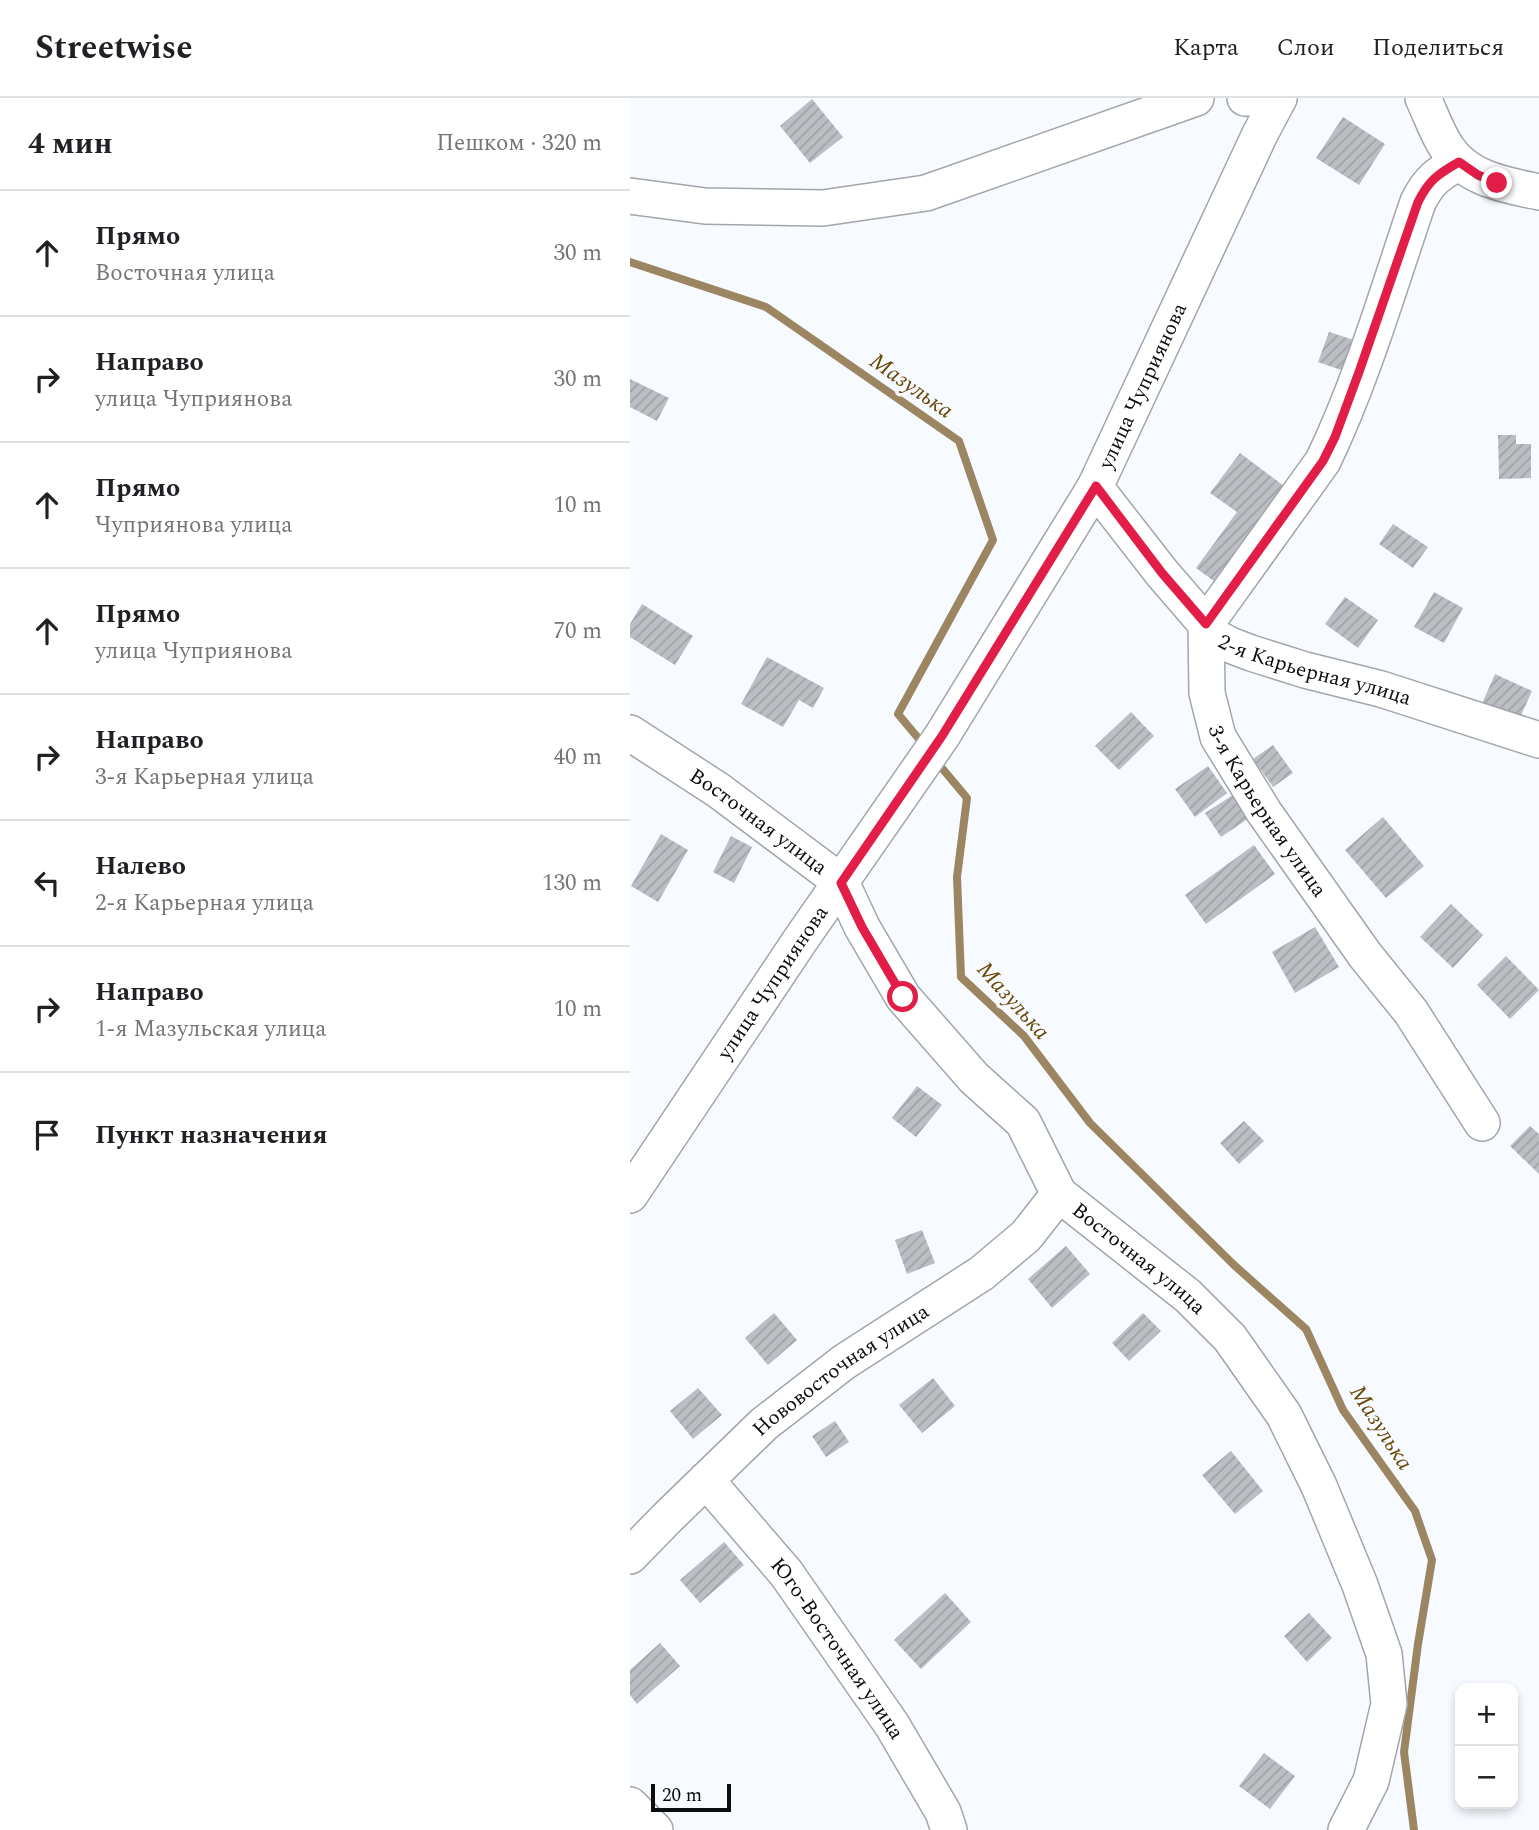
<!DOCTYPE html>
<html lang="ru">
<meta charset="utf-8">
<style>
:root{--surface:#fff;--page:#f2f2f2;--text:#202124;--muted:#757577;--line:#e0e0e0}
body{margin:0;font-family:Spectral,serif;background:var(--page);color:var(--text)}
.controls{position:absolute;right:21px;bottom:21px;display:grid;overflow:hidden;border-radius:14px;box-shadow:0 4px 10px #0003}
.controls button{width:63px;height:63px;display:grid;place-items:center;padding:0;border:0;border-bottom:2px solid var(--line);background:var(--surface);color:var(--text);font:35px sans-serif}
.scale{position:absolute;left:21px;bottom:18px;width:80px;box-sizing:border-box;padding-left:7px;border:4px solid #0c0d0e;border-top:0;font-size:19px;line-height:24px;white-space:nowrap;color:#0c0d0e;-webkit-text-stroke:5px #f7faff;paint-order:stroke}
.stop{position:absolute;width:21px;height:21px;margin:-16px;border:5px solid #e11d48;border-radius:50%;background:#fff}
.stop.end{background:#e11d48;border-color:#fff;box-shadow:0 2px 7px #0008}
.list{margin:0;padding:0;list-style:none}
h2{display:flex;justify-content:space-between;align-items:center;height:91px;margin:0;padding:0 28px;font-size:30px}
h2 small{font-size:23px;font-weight:400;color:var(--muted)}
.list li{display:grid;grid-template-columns:46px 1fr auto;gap:21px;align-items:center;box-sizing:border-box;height:126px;padding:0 28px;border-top:2px solid var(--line)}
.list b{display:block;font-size:26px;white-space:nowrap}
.list p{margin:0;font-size:23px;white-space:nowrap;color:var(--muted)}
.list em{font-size:23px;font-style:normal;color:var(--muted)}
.icon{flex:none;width:38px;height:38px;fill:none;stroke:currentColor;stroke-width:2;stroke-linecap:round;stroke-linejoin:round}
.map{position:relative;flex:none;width:909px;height:1732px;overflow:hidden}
header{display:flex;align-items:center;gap:42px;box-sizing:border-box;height:98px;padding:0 35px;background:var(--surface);border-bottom:2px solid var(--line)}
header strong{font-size:33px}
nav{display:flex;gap:38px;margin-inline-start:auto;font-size:24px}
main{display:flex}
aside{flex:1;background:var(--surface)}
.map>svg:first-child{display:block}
</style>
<header>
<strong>Streetwise</strong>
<nav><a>Карта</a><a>Слои</a><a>Поделиться</a></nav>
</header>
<main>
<aside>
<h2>4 мин<small>Пешком · 320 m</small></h2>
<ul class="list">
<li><svg class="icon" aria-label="ahead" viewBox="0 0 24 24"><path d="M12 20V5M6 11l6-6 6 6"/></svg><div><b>Прямо</b><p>Восточная улица</p></div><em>30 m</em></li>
<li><svg class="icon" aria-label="right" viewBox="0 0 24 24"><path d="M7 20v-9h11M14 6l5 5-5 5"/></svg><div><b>Направо</b><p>улица Чуприянова</p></div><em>30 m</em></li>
<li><svg class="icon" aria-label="ahead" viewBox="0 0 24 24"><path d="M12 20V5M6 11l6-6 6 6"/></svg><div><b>Прямо</b><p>Чуприянова улица</p></div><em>10 m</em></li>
<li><svg class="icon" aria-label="ahead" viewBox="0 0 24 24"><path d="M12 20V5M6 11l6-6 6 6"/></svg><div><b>Прямо</b><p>улица Чуприянова</p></div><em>70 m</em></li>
<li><svg class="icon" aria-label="right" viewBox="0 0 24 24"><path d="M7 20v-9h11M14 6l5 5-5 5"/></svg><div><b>Направо</b><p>3-я Карьерная улица</p></div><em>40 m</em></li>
<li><svg class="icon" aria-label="left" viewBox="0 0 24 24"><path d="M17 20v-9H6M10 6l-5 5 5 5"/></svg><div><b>Налево</b><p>2-я Карьерная улица</p></div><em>130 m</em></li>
<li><svg class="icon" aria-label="right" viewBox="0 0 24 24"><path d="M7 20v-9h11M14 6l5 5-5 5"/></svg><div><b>Направо</b><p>1-я Мазульская улица</p></div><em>10 m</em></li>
<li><svg class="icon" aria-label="arrive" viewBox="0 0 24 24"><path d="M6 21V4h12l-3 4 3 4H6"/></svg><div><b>Пункт назначения</b></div></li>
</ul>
</aside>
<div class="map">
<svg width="909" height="1732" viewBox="0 0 909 1732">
<defs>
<pattern id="building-hatch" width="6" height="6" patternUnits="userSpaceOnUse" patternTransform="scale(1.75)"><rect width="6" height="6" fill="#bbbec2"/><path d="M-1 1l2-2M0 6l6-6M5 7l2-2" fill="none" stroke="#a0a2a6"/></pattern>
</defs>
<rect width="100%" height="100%" fill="#f7faff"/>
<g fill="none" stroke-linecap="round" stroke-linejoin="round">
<path stroke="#9c8561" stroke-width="8" d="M0 164 136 209 329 343 363 442 268 616 294 647
M306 663 337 700 327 779 331 879 394 938 460 1025 604 1167 676 1231 713 1312 785 1413 802 1462 788 1546 774 1654 784 1732"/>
</g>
<path fill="url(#building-hatch)" d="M182 1 213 39 180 65 150 28Z
M713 19 755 46 729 87 686 60Z
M699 234 724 242 714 273 688 264Z
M0 281 39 300 27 323 0 309Z
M868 337H886V346H901V380L869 381Z
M610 355 662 394 592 489 566 470 607 414 580 395Z
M763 426 798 449 783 470 749 446Z
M804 494 833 510 814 545 784 529Z
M715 499 748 522 728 550 695 526Z
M12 506 63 538 45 567 0 539V526Z
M137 559 194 590 183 610 169 602 153 629 111 606Z
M865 576 902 593 888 624 851 608Z
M501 614 524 638 489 672 465 648Z
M643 647 663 675 643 689 623 661Z
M578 668 597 695 565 719 545 691Z
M603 697 619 720 591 739 575 715Z
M753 719 794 768 756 800 715 752Z
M31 736 58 752 28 804 1 788Z
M101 738 122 749 104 785 83 774Z
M624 747 645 776 576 826 555 797Z
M821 806 853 837 823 870 790 839Z
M685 829 709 869 665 895 642 854Z
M876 858 909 892 880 921 847 887Z
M287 988 312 1007 286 1039 262 1020Z
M614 1023 634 1043 609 1066 590 1045Z
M900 1028 909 1036V1076L880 1048Z
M292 1132 305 1165 277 1176 265 1142Z
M436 1148 460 1176 422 1210 398 1181Z
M144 1215 167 1242 138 1267 115 1240Z
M513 1215 531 1233 499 1263 482 1245Z
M303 1280 325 1308 292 1335 269 1307Z
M68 1290 92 1317 63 1341 40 1313Z
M205 1323 219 1344 196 1359 182 1338Z
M601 1353 633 1393 605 1416 572 1377Z
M94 1444 114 1467 70 1505 50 1482Z
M315 1495 341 1524 291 1571 264 1542Z
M679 1515 702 1540 677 1564 654 1538Z
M30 1545 50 1568 7 1606 0 1597V1572Z
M634 1655 665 1678 640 1711 609 1688Z"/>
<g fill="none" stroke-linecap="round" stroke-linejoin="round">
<g stroke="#a2a5a9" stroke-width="38">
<g id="minor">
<path d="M615 0H649"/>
<path d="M793 0C801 17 807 35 817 50 837 81 876 87 909 94"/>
<path d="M0 98 75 108 193 110 296 95 566 0"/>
<path id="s1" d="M465 389 532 475 576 526 583 538 600 547 621 555 675 572 751 591 909 642"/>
<path id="s2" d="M576 526 577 595 588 639 634 714 735 857 781 914 852 1025"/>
<path d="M576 526 693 363C732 282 759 189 788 104 799 82 808 76 829 64"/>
<path id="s3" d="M0 635 88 692 211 784 232 829 273 899 344 980 393 1024 429 1096 558 1198 600 1240 654 1317 689 1388 730 1487 754 1556 759 1606 741 1683 716 1732"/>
<path id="s4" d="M0 1097 169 844 312 638 465 389 630 36 649 0"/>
<path id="s5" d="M76 1382 156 1475 262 1627 313 1714 319 1732"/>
<path id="s6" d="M0 1458 37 1420 134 1326 214 1264 352 1175 396 1138 429 1096"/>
<path d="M0 1707 25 1732"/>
</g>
</g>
<use href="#minor" stroke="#fff" stroke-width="35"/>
</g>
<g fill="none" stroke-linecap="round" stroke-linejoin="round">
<path stroke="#e11d48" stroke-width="9" d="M273 899 232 829 211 785 312 638 466 388 532 475 576 526 693 363 705 339 729 274 788 104C799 82 808 76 829 64L848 77 867 85"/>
</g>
<g text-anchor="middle" stroke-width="7" stroke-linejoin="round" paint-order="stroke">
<g font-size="21" fill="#0c0d0e" stroke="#f7faff">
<text dy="7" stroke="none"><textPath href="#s4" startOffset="959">улица Чуприянова</textPath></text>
<text dy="7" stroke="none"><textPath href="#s1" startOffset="298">2-я Карьерная улица</textPath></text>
<text dy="7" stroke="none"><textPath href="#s2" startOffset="203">3-я Карьерная улица</textPath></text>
<text dy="7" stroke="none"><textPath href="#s3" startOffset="156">Восточная улица</textPath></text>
<text dy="7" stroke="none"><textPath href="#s4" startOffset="256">улица Чуприянова</textPath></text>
<text dy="7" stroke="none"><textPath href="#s3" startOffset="746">Восточная улица</textPath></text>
<text dy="7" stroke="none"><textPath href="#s6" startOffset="282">Нововосточная улица</textPath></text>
<text dy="7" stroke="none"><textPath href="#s5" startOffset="214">Юго-Восточная улица</textPath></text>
</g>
<g font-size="23" font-style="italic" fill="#694906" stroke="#f7faff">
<text transform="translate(282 287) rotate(35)" y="8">Мазулька</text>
<text transform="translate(384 902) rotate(48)" y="8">Мазулька</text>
<text transform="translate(752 1329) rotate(57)" y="8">Мазулька</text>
</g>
</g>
</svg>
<div class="controls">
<button>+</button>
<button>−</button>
</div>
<div class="scale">20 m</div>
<div class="stop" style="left:273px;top:899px"></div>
<div class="stop end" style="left:867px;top:85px"></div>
</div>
</main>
